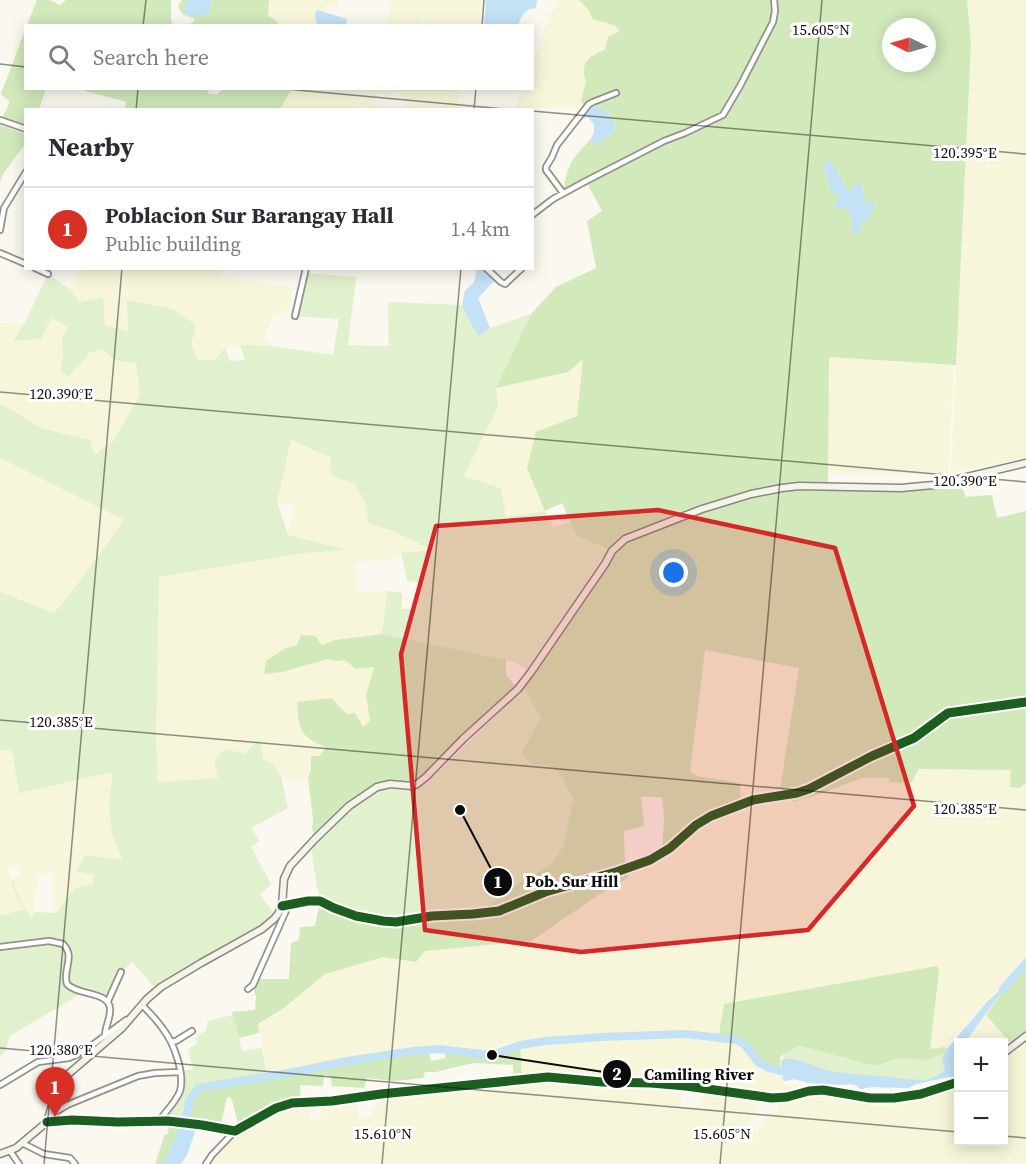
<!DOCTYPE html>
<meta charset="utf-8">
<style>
:root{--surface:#fff;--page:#f2f2f3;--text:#2b2b33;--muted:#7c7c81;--line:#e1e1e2;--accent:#d93025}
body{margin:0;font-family:"Source Serif 4",serif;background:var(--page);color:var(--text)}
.controls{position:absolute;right:18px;bottom:18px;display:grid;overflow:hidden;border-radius:0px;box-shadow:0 3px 15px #0003}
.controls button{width:54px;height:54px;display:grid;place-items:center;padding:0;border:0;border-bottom:2px solid var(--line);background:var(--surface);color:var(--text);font:30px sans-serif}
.compass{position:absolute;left:882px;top:18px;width:54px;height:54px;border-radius:50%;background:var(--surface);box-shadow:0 3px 15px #0003;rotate:275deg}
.you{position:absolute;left:674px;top:573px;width:21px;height:21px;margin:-15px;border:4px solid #fff;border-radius:50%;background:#1a73e8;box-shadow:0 0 0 9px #1a73e833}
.badge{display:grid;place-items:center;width:39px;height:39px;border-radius:50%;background:var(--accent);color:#fff;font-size:20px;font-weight:700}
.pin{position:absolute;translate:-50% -50px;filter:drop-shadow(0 2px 3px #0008)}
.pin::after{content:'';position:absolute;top:32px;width:21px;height:18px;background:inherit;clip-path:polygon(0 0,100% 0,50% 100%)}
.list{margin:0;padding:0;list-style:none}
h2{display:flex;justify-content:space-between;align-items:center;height:78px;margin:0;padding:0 24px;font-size:26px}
h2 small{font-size:20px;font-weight:400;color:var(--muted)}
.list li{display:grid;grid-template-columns:39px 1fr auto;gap:18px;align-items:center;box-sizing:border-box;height:84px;padding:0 24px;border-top:2px solid var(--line)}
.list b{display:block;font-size:22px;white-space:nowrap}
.list p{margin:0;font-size:20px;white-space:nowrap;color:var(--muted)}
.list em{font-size:20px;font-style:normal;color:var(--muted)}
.icon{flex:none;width:33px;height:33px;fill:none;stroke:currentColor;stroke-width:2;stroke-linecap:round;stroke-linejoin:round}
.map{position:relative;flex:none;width:1026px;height:1164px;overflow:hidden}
.search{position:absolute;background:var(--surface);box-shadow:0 3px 15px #0003;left:24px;top:24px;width:510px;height:66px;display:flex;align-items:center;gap:15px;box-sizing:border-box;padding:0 21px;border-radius:0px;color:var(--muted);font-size:22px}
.panel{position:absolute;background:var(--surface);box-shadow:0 3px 15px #0003;left:24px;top:108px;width:510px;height:162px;border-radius:0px}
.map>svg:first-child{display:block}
</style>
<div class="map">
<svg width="1026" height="1164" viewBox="0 0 1026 1164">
<rect width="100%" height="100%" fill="#faf8ef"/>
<path fill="#f8f6da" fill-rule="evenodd" d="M269 0H339L337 7 326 4V12L317 10V25H318H277V21L268 16Z
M392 0H486L480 12 482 17 481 25H426L423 15 417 25H390L388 17Z
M558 0H579L587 8 593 19 615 26 620 31 605 50 593 54 581 101 585 107H557L515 110 523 89 532 88 533 63 549 18Z
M967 0H1026V458L951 473 971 43Z
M292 89H461L458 109H403L407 104 395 90 391 97 378 93 375 104 388 109H370L358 103 355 109 280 110Z
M80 268 228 269 216 276 293 288 288 311 272 318 265 336 272 346 240 345 225 348 215 360H197L191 343 128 331 104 325 80 302 70 290 81 270Z
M50 318 69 325 66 334 62 338 63 355 61 372 76 369 84 363 89 353 102 349 115 360 136 364 140 395 113 441 94 455 89 440 41 428 0 403V323L24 324 14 341Z
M829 357 954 365 948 474 829 473Z
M583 358 577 416 527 468 545 511 506 517 501 488 462 475 498 407 496 388 568 372Z
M291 440 330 457 354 484 364 500 369 524 391 530 435 551 401 553 394 561H362L356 564 357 592 387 591 382 634 335 640 321 645H297L282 650 266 661 317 662 328 659 336 661 345 660 374 667 366 696 370 722 363 727 331 699 297 702 298 724 309 741 326 747 320 756H311V769L308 777 294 783 281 776 273 764 263 760 260 739 218 778 158 782 156 738 159 577 304 553 344 550 288 535 294 505 277 502Z
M0 458 124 520 80 581 54 613 0 592Z
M705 650 799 668 779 796 741 804 740 783 697 776 690 772Z
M14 750 19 793 113 772 109 801 112 834 122 861 95 875 93 884 68 896 56 913 53 914 52 872 37 875 38 886 34 898 35 912 32 918 19 898 14 886 12 879 20 875 17 866 8 870 17 898 25 910H17L0 916V751Z
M919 769 1011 770 1010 787 1026 782V959L945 1047 930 1050 719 1035H695L737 1040 744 1044 759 1063 781 1071 783 1084 785 1085 795 1084 805 1092 813 1091 886 1100 954 1083 956 1089 958 1088V1142H1004V1042H965L986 1015 1012 1045 1026 1036V1164H217L211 1162H213L215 1158 212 1155 235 1131 286 1104 316 1103 314 1112H310L309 1120 319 1121 323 1103 356 1098 359 1119 370 1116 382 1094 522 1079 520 1045 601 1037 651 1035 595 1034 504 1043 491 1050 443 1045 413 1047 346 1059 268 1074 258 1025 286 1007 325 974 385 956 426 950 531 941 597 896 639 871 666 861 700 831 724 817 758 806 793 802 814 796 862 778H888ZM683 1086 706 1089 697 1107 679 1106ZM763 1097H781L776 1113H768L758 1130 747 1125Z"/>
<path fill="#e1f0cd" d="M305 273 356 277 348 345 389 346 388 302 462 305 471 324 479 336 490 328 531 314 496 388 498 407 464 476 501 488 506 517 545 511 553 527 571 522 577 536 612 551 531 672 515 662 382 634 387 591 402 593V609H417L420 583 407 581 401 553 433 550 391 530 369 524 364 500 354 484 331 475 330 457 291 440 277 502 288 535 347 550 304 553 159 577 156 738 158 782 218 778C214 761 211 758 227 749L244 754 260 739 263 759 273 764 281 776 288 808 251 828 260 841 251 847 271 884 260 895 276 916 261 930 157 991 132 961 120 974 108 1001 82 993 10 1036 5 1052 0 1056V916L19 910H25L17 898 11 880 12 879 19 898 31 917 35 912 56 913 75 888 93 884 94 875 76 871 85 855 122 860 112 834 109 801 113 772 19 793 12 751 0 750V592L54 613 80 581 124 520 0 458V403L41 428 90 440 94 455 113 441 140 395 136 364 115 360 102 349 89 353C84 363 76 368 68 377L61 372 63 355 62 338 68 327 51 318 41 339 13 341 24 324 48 274 70 290 80 302 103 297 105 325 128 331 127 300 173 309 196 325 191 343 197 360H215L225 348 230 361 245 360 240 345 272 346 333 355 339 319 295 316Z
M524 688 541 718 533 765 550 766 559 773 573 798 564 845 552 864 523 881 485 907 460 911H432L408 918H383L347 910 319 896 314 869 311 844 359 802 383 788 414 789 428 782Z
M1009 982 965 1042H958C958 1058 952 1056 958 1073L955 1077H948L916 1084 908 1088 872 1087 860 1089 856 1085 850 1084 842 1085 808 1083 794 1079 786 1081 783 1080C782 1061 779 1050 801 1046L874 1066C882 1066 889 1060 898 1059 920 1057 925 1066 946 1050L987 1002Z
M233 1015 242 1051 262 1048 267 1077 201 1088 185 1123 159 1121 179 1092 180 1072 193 1069 188 1049 198 1043 195 1038 206 1030 208 1021Z"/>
<path fill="#d1e9bb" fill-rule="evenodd" d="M37 0H49L60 5 66 0H171V20L173 25H27Z
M182 0H269L268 16 277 21V25H190L195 19 182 14 178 6Z
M579 0H967L971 43 956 365 829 357 828 486 897 488 959 481 966 497 992 495 997 518 1026 511V782L1020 788 1010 787 1011 770 919 769 911 783 890 782 888 778H862L814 796 793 802 790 794 779 796 799 668 705 650 690 772 697 776 740 783 741 804 707 819 662 854 664 818 662 797H641L644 826 624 831 625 869 629 877 597 896 531 941 425 951 416 962 383 957 325 974 284 1008 258 1024 259 1033 239 1038 232 1012 255 1010 256 997 253 987 257 979H289L291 943 299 940 300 927 315 926 320 901 345 912 383 921 453 915 485 907 523 881 552 864 564 845 573 798 559 773 550 766 533 765 522 753 541 718 524 688V681L612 551 577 536 562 503 545 511 527 468 536 432 577 416 583 359 568 372 496 388 531 314 556 287 596 268 587 221 602 211 586 181 563 193C567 166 571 159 590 140L595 145 615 131 609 113C601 109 594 103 585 107L581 101 586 81C579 64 589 55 605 50L608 37 620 31 615 26 593 19 587 8ZM891 27H927V63H891Z
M25 30 26 88 46 89 39 109 26 110 25 129 1 120 10 102 1 94Z
M206 88 209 94H217L224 89H292L280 109 125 110 126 102 79 89Z
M0 125 25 134V144L3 174 0 182Z
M382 634 506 660V675L518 689 416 785 390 784 364 794 315 839 312 828 313 819 308 778 311 769V756H320L326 747C299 737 299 729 297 702L331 698 347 714 355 713 363 727 370 721 366 696 374 667 356 669 345 660 336 661 328 659 282 672 264 674 266 661 284 649 297 645 301 635 315 636 322 645 335 640Z
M1026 963V1036L1012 1045 986 1015 1009 982Z
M937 966 939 971 930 1049 945 1047 946 1050C925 1066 920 1057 898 1059 889 1060 882 1065 874 1066L801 1046 796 1047 780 1057 781 1071 771 1068 758 1062 744 1044 737 1040 686 1034H719L724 1004Z
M520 1045 522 1079 498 1082 501 1076H513V1065L473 1063 436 1072H425L423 1078 396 1081 367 1078 364 1088 332 1086 331 1076 324 1075 323 1086 300 1085 301 1102 285 1104 239 1128 232 1100 230 1097 227 1098 220 1128 185 1123 189 1101 199 1088C232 1083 264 1078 296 1072 340 1063 384 1052 429 1050L431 1061 445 1058V1050L492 1055Z
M169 1121 181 1124 164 1164H155L165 1134H168Z"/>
<path fill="#c3e2f5" d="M195 0H211L209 14 195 16 184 13 185 1Z
M486 0H537L536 8C524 9 522 16 518 25H484Z
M317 10 347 19 346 25H317L315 13Z
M590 105C607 109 614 114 615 131L595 145 590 140 594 132V124L587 117 584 119 581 120V116Z
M826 160 833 164 848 191 853 189 858 181C863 186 865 194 863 201L868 203 874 200C875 207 870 213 869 220 863 221 861 226 860 231L857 233H852C853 224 851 212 844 207L841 209 834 208V205L839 196 830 189 824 169Z
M477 269H482L495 280 478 298 490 328 479 336 471 324 462 305 465 291 474 282Z
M1009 982 965 1042H958C958 1058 952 1056 958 1073L955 1077H948L916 1084 908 1088 872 1087 860 1089 856 1085 850 1084 842 1085 808 1083 794 1079 786 1081 783 1080 781 1060C799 1056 809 1066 826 1070 843 1074 863 1075 881 1076 895 1077 909 1080 923 1080 931 1079 937 1076 944 1071L945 1067 942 1061 946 1050 987 1002Z
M181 1124 197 1127 187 1155 181 1164H164Z"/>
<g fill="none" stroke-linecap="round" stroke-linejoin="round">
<path stroke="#c3e2f5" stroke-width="8" d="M1003 989 1026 963
M185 1129 189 1101 199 1088 294 1072 347 1061 413 1051 439 1049 492 1055 520 1045 546 1041 601 1037 686 1034 737 1040 744 1044 758 1062 769 1068 781 1071"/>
<g stroke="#93928e" stroke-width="8">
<path id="street" d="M0 120 26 129
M563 193 546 170V167L552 157 557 145 589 104 593 102 616 93
M532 215 553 199 586 181 664 141 685 133 723 115 740 86 773 22 775 11 774 0
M0 230 4 208 26 172
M0 253 26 264
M35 268 48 274
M486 268 501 282 505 284 522 268
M295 316 306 268
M282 906 308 901H320L334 908 356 916 383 921 396 922 432 916 473 914 499 911 545 892 616 872 650 860 670 848 696 825 711 816 753 800 797 793 809 789 872 756 914 738 948 713 1026 702
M0 947 49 941 63 944C76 957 62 970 67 984 78 996 108 991 110 1008 111 1018 105 1026 105 1036
M248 989 253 985 289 904
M108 1001 121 972
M142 1005C149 1012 157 1020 163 1029 174 1043 185 1074 180 1091 176 1102 165 1112 159 1121
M171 1042 176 1041 192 1031
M0 1085 38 1062 69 1058 83 1052 126 1020
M49 1116 67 1105 138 1076 155 1073 180 1072
M22 1143 44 1154 70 1158 75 1164
M10 1151 19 1164
M206 1164 212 1155 235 1131"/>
</g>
<g stroke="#898884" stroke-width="9">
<path id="secondary" d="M1004 1053 1026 1036
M47 1122 72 1120 118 1122 168 1121 202 1125 235 1131 276 1108 292 1103 332 1101 381 1094 548 1077 602 1082 651 1083 686 1086 772 1098 787 1097 809 1091 823 1090 870 1098H894L921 1094 958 1082
M0 1154 16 1148 47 1122 55 1096 66 1076 122 1028 147 999 161 987 201 963 262 929 274 919 278 914 282 906 284 879 290 866 315 839 349 806 377 787 390 784 412 786 417 784 426 777 463 739 518 689 531 672 605 564 612 551 625 539 702 509 751 494 782 488 799 486 901 488 933 485 1026 463"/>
</g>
<use href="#street" stroke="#fefefd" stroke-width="4.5"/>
<use href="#secondary" stroke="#f4f4e8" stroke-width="6"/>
<g stroke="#fff" stroke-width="13">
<path id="cycleway" d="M282 906 308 901H320L334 908 356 916 383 921 396 922 432 916 473 914 499 911 545 892 616 872 650 860 670 848 696 825 711 816 753 800 797 793 809 789 872 756 914 738 948 713 1026 702
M47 1122 72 1120 118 1122 168 1121 202 1125 235 1131 276 1108 292 1103 332 1101 381 1094 548 1077 602 1082 651 1083 686 1086 772 1098 787 1097 809 1091 823 1090 870 1098H894L921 1094 958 1082"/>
</g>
<use href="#cycleway" stroke="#1b5e20" stroke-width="9"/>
</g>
<path fill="#d62828" fill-opacity="0.2" stroke="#d62828" stroke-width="4.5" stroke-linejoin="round" d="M658 510 835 548 914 806 808 930 581 952 425 930 401 654 436 526Z"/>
<path fill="none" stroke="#0b0b0b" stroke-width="1.5" stroke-opacity="0.45" d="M143 26 146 0M482 26 484 0M0 64 26 67M275 88 515 110M136 110 138 88M474 110 476 88M532 111 1026 154M0 392 1026 482M0 720 1026 810M0 1048 958 1132M1004 1136 1026 1138M44 1164 122 268M382 1164 461 268M720 1164 822 0"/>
<g font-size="15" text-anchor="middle" fill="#0b0b0b" stroke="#fff" stroke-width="6" stroke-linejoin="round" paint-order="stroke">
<text x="821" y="35">15.605°N</text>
<text x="965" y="158">120.395°E</text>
<text x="61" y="399">120.390°E</text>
<text x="965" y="486">120.390°E</text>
<text x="61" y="727">120.385°E</text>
<text x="965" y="814">120.385°E</text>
<text x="61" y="1055">120.380°E</text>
<text x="383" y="1139">15.610°N</text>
<text x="722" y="1139">15.605°N</text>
</g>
<path fill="none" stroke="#0b0b0b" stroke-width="2" d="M460 810L498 882M492 1055L617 1074"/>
<g fill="#0b0b0b" stroke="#fff" stroke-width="2">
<circle cx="460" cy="810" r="6"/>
<circle cx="492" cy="1055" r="6"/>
<circle cx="498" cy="882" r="15"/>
<circle cx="617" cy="1074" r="15"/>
</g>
<g font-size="18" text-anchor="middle" font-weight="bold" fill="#fff">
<text x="498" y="888">1</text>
<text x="617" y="1080">2</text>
</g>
<g font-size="16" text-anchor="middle" font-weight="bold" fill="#0b0b0b" stroke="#fff" stroke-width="6" stroke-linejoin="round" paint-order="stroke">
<text x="572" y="887">Pob. Sur Hill</text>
<text x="699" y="1080">Camiling River</text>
</g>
</svg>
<div class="controls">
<button>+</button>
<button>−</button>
</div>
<svg class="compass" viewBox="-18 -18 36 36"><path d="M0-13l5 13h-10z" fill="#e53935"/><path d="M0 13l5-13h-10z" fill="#7c7c81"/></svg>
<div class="you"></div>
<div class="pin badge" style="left:55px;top:1117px">1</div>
<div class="search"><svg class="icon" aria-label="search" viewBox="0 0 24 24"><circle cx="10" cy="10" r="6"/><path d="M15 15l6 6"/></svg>Search here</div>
<section class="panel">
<h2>Nearby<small></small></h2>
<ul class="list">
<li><span class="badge">1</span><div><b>Poblacion Sur Barangay Hall</b><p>Public building</p></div><em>1.4 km</em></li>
</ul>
</section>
</div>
